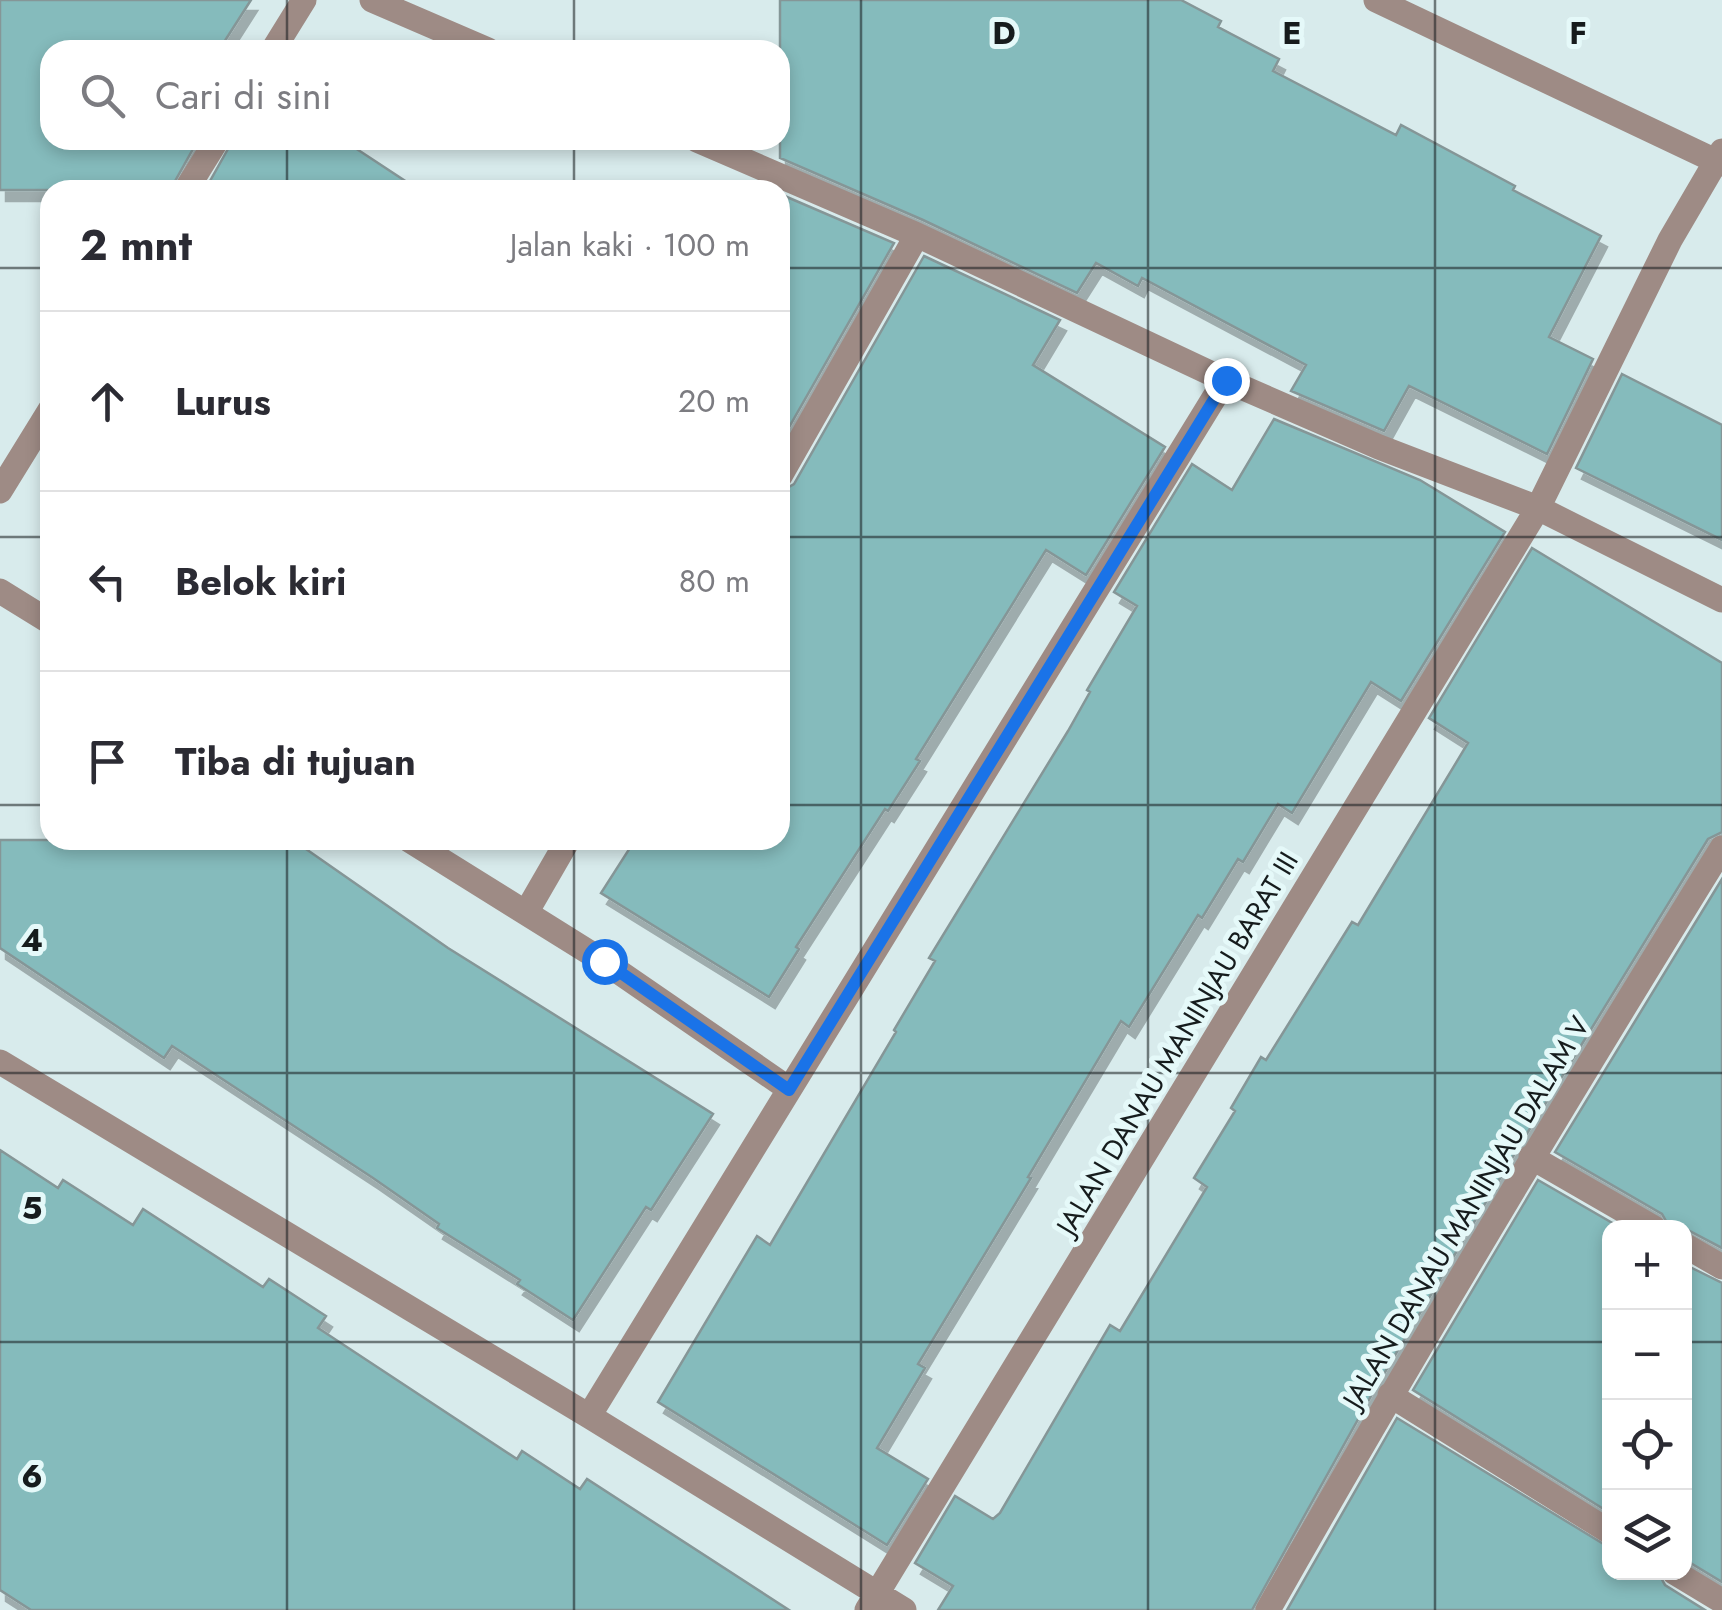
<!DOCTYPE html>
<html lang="id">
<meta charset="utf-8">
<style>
:root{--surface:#fff;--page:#f2f2f3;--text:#2b2b33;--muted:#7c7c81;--line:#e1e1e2}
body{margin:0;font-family:Jost,sans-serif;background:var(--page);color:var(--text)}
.controls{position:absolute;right:30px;bottom:30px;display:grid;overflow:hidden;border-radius:20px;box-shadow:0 5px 15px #0003}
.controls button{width:90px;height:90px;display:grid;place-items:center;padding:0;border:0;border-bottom:2px solid var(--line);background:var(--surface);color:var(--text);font:50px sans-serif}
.stop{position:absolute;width:30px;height:30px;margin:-22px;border:8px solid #1a73e8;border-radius:50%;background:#fff}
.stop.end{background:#1a73e8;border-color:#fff;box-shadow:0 2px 10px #0008}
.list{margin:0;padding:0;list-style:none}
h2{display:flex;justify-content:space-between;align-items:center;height:130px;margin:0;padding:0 40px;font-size:42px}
h2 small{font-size:32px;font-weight:400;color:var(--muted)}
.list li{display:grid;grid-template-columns:65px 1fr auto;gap:30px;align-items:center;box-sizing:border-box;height:180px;padding:0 40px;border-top:2px solid var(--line)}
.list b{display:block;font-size:38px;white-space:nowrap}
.list em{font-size:32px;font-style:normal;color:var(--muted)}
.icon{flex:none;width:55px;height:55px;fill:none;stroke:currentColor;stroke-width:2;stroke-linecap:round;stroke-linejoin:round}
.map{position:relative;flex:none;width:1722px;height:1610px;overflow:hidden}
.search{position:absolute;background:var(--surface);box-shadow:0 5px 15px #0003;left:40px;top:40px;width:750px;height:110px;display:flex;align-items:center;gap:25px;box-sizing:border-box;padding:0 35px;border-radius:30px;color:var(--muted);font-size:38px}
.panel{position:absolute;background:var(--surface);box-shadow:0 5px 15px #0003;left:40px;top:180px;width:750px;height:670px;border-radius:30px}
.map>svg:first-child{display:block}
</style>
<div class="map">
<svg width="1722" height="1610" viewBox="0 0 1722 1610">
<defs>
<filter id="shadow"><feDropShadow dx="6" dy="11" stdDeviation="0" flood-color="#0004"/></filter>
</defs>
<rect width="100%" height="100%" fill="#d8ebec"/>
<path fill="#85bbbc" stroke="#859697" stroke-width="2.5" filter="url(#shadow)" d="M0 0H251L219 50H50V140H198L170 190H0Z
M780 0H1181L1221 21 1218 27 1279 59 1273 71 1396 135 1401 125 1515 186 1513 190 1601 236 1549 337 1593 359 1547 454 1409 386 1384 431 1291 391 1306 365 1142 278 1138 286 1096 263 1077 293 923 220 780 158Z
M233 140H343L419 190H205Z
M780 194 894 243 780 443Z
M924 256 1060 320 1033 365 1165 447 1086 575 1046 550 916 759 920 761 888 811 885 809 796 947 799 949 769 997 601 893 635 840H780V492L794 484Z
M1622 374 1722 425V540L1576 468Z
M1274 419 1420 480 1505 532 1401 701 1371 682 1292 813 1278 804 1243 862 1238 859 1202 918 1198 915 1129 1027 1121 1021 1028 1177 1031 1178 918 1364 925 1368 877 1448 928 1479 887 1545 658 1402 757 1236 770 1245 896 1032 894 1030 935 961 929 958 1068 731 1090 692 1087 690 1137 606 1114 592 1192 464 1232 490Z
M1532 548 1722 663V832L1708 839 1518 1148 1376 1387 1252 1610H938L953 1586 915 1563 955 1496 993 1519 1000 1513 1110 1325 1120 1331 1207 1187 1194 1178 1235 1111 1231 1108 1261 1057 1266 1060 1352 922 1358 925 1468 743 1429 718Z
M0 840H293L448 948 713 1114 651 1210 646 1207 573 1320 517 1284 520 1280 437 1228 439 1224 373 1178 172 1046 164 1058 0 948Z
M1722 879V1248L1684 1228H1670L1662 1214 1555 1152Z
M0 1150 58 1188 63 1180 133 1225 143 1209 263 1287 269 1279 326 1316 318 1328 517 1459 522 1451 580 1489 587 1479 789 1610H31L0 1590Z
M1538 1180 1621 1228H1610V1513L1413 1390Z
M1684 1264 1722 1283V1582L1684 1559Z
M1397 1418 1610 1548V1572H1658L1665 1585 1705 1610H1287Z"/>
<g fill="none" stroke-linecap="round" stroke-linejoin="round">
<path stroke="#9e8b85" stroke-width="25" d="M372 0 488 50
M1376 0 1722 164
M273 50 304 0
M697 140 917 235 1225 380 1379 447 1538 508 1722 600
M186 190 217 140
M780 476 917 235
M0 491 50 410
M0 591 50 622
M409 840 603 961 789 1089
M527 911 568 840
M0 1062 589 1416 904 1610
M1531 1157 1654 1228
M1684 1245 1722 1267
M1390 1395 1610 1532
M589 1416 1225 380
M1674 1572 1722 1601
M867 1610 1538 508 1670 240 1722 151
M1268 1610C1414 1352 1566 1100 1722 848"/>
</g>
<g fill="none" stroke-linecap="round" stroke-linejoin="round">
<path stroke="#1a73e8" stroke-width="12" d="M604 961 789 1090 1226 380"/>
</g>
<path fill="none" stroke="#161c1d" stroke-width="2.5" stroke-opacity="0.55" d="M287 0V50M574 0V50M861 0V1610M1148 0V1610M1435 0V1610M287 140V190M574 140V190M0 268H50M780 268H1722M0 537H50M780 537H1722M0 805H50M780 805H1722M287 840V1610M574 840V1610M0 1073H1722M0 1342H1610M1684 1342H1722"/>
<g text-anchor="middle" stroke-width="10" stroke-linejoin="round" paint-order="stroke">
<g font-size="28" fill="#161c1d" stroke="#e5f9f9">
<text transform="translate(1177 1043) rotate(-59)" y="10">JALAN DANAU MANINJAU BARAT III</text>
<text transform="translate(1466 1212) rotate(-59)" y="10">JALAN DANAU MANINJAU DALAM V</text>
</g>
</g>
<g font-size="32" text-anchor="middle" font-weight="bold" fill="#161c1d" stroke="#e5f9f9" stroke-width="10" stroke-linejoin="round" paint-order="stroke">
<text x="1004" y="44">D</text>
<text x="1292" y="44">E</text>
<text x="1578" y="44">F</text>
<text x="32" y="951">4</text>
<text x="32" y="1219">5</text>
<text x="32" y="1487">6</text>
</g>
</svg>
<div class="controls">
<button>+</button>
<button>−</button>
<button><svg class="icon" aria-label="locate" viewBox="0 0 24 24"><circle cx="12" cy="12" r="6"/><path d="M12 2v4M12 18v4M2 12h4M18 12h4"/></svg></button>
<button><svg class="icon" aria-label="layers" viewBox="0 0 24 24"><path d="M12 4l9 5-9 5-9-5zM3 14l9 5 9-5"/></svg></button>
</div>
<div class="stop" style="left:604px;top:961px"></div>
<div class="stop end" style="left:1226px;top:380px"></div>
<div class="search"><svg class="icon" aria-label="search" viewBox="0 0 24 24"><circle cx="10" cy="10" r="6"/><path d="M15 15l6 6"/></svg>Cari di sini</div>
<section class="panel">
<h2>2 mnt<small>Jalan kaki · 100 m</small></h2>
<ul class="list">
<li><svg class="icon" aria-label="ahead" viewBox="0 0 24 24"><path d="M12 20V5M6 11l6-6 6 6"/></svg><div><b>Lurus</b></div><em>20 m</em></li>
<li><svg class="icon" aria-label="left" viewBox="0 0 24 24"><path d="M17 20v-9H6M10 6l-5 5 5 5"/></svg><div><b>Belok kiri</b></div><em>80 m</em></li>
<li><svg class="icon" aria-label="arrive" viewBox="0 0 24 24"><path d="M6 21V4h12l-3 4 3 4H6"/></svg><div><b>Tiba di tujuan</b></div></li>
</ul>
</section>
</div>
